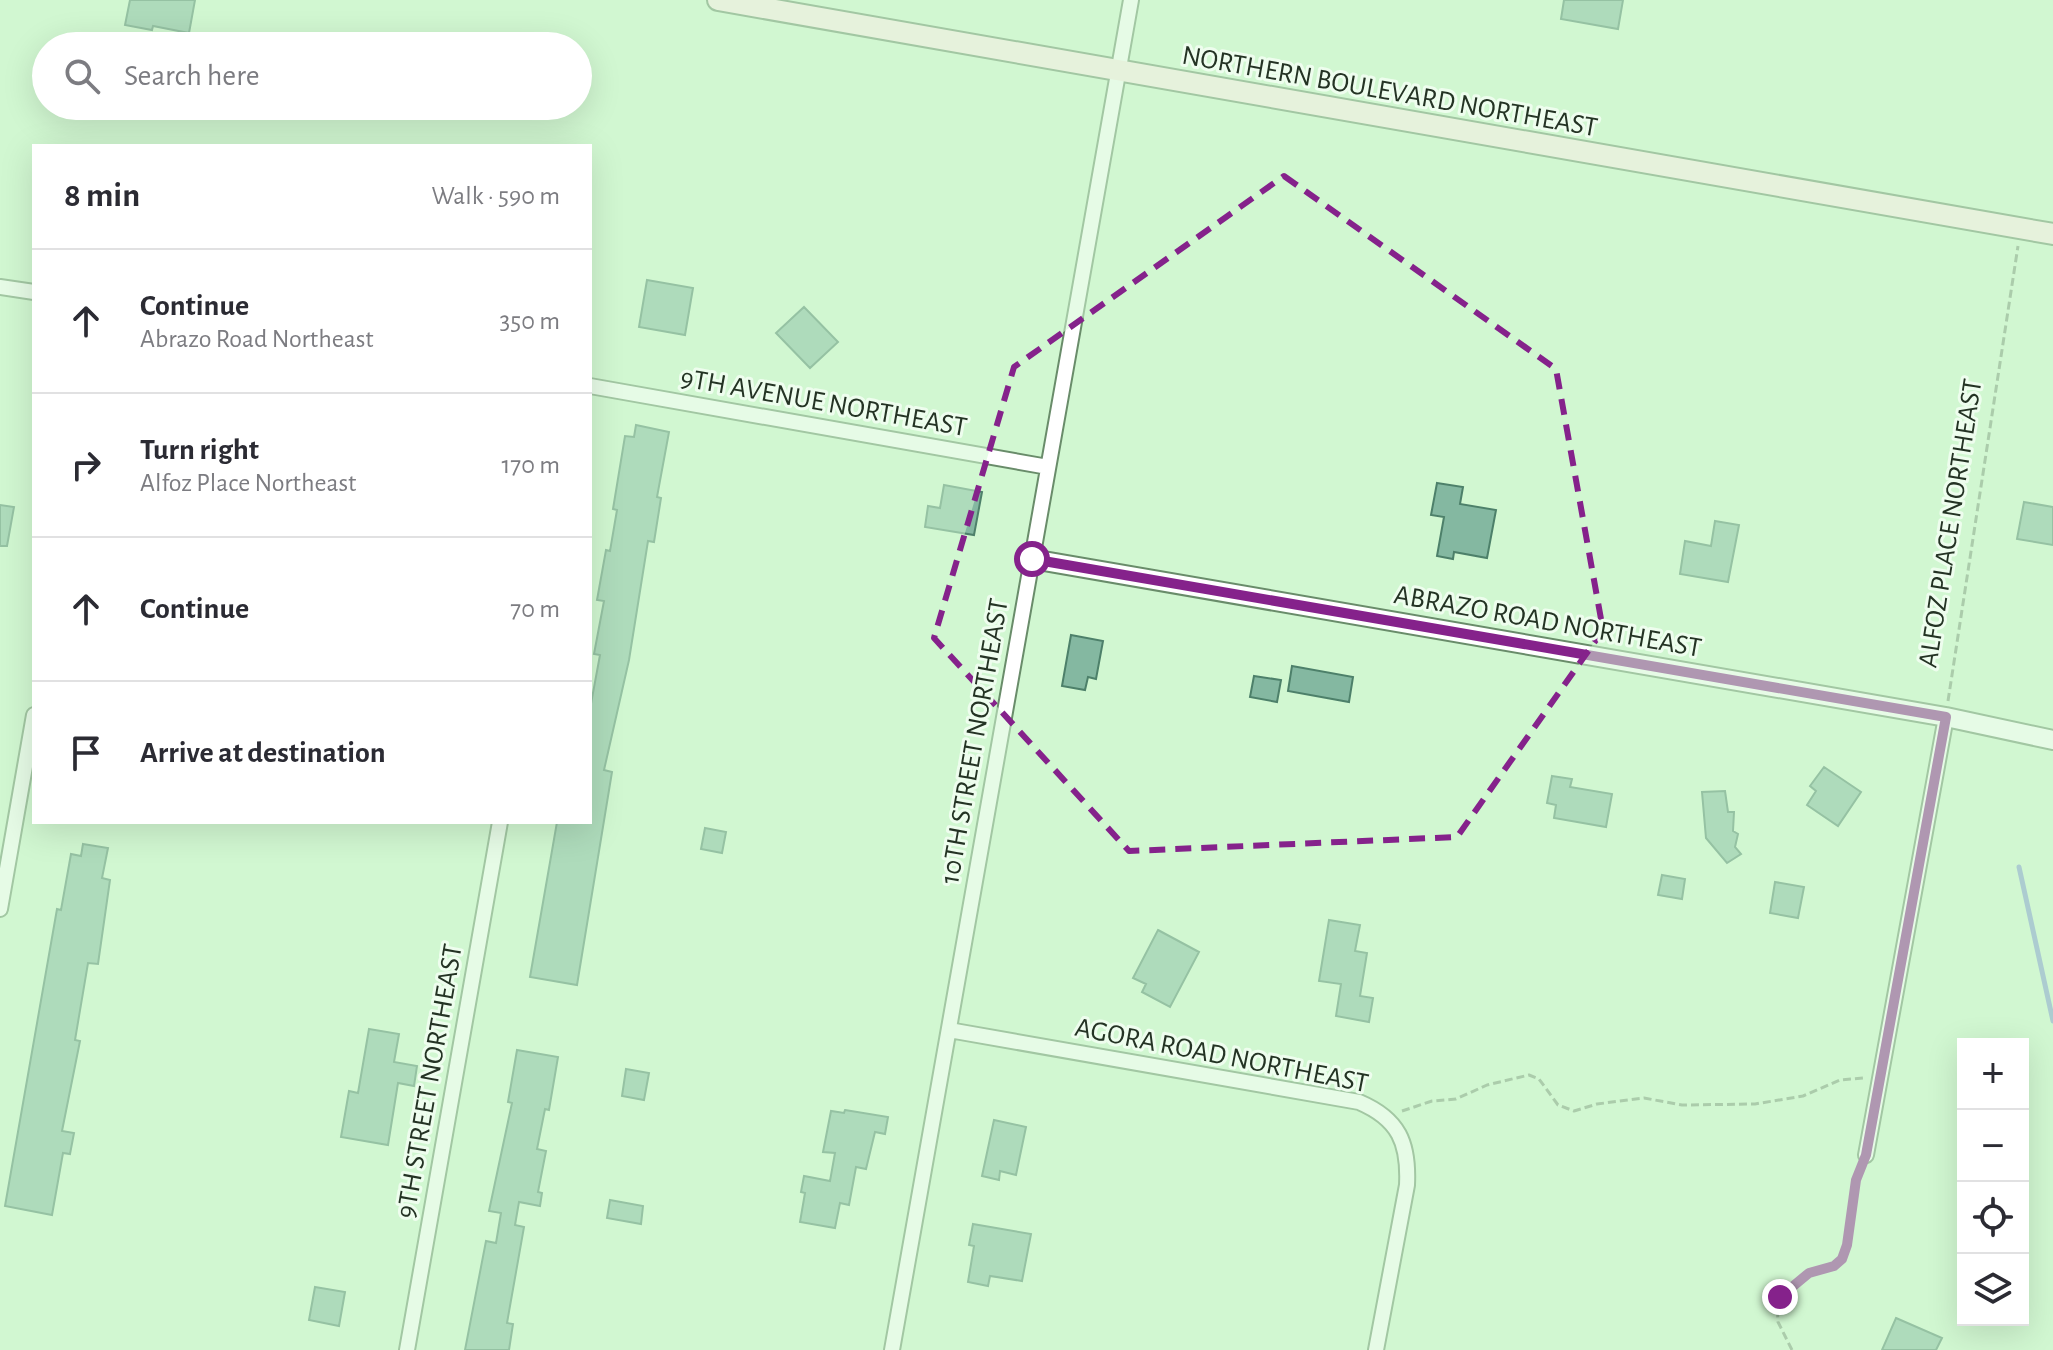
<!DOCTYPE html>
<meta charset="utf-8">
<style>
:root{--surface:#fff;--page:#f7f7f7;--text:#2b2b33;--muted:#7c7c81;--line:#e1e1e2}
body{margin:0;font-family:"Alegreya Sans",sans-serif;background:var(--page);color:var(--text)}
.controls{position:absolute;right:24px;bottom:24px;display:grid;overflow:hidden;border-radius:0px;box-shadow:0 8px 32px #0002}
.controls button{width:72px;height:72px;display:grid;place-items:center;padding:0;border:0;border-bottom:2px solid var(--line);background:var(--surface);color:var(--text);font:40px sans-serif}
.stop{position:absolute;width:24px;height:24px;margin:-18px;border:6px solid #85228b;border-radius:50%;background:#fff}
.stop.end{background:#85228b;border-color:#fff;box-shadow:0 2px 8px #0008}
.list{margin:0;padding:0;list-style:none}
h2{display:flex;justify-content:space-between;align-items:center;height:104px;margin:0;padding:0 32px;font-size:34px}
h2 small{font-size:26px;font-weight:400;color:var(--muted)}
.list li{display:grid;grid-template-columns:52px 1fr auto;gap:24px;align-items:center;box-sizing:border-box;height:144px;padding:0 32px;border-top:2px solid var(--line)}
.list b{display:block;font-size:30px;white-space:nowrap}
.list p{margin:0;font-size:26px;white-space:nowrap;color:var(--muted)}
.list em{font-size:26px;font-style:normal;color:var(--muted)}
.icon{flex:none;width:44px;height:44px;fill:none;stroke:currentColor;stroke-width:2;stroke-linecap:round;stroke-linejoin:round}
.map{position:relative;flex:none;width:2053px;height:1350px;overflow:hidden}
.search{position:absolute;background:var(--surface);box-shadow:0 8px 32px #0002;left:32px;top:32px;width:560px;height:88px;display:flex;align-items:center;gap:20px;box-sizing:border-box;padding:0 28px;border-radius:44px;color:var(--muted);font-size:30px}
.panel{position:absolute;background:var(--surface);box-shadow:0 8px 32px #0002;left:32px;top:144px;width:560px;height:680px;border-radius:0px}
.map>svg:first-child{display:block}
</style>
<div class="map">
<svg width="2053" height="1350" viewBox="0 0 2053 1350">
<rect width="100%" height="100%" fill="#d1f7d1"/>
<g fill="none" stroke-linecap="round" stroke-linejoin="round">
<path stroke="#7f98cf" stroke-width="5" d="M2019 867 2053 1021"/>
</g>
<path fill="#84b8a1" stroke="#4d806a" stroke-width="2" d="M130 0H195L189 33 153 26 152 30 125 25Z
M1564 0H1623L1618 29 1561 19Z
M647 280 693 288 685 335 639 327Z
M804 307 838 342 810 368 776 333Z
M636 425 669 432 657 497 661 498 654 542 648 541 629 660 604 770 612 772 577 985 530 977 557 822H590V709L600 655 594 654 604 601 597 600 606 550 610 551 617 510 613 509 625 436 634 437Z
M1437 483 1463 487 1460 504 1496 510 1487 558 1454 552 1453 559 1437 556 1444 517 1431 515Z
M944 485 982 492 974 535 925 527 928 506 940 508Z
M2024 502 2053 507V545L2017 539Z
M0 505 14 507 7 546H0Z
M1715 521 1739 525 1728 582 1680 574 1685 541 1711 546Z
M1071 635 1103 641 1096 679 1088 677 1085 690 1062 686Z
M1292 666 1353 677 1349 702 1288 691Z
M1254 676 1281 680 1277 702 1250 697Z
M1824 767 1861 792 1838 826 1807 805 1816 791 1810 786Z
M1552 776 1572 779 1570 787 1612 794 1606 827 1554 818 1556 805 1547 803Z
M1725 791 1728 812H1734L1733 831 1738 834 1735 847 1741 854 1727 863 1706 838 1702 792Z
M705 828 726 832 722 853 701 849Z
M83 844 108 848 102 878 110 880 98 964 88 963 75 1040 80 1041 62 1131 74 1133 70 1154 63 1153 52 1215 5 1206 57 909 61 910 71 854 81 856Z
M1662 875 1685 879 1682 899 1658 895Z
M1775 882 1804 887 1798 918 1770 913Z
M1329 920 1360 925 1355 951 1367 953 1360 996 1373 998 1369 1022 1336 1016 1341 984 1319 981Z
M1158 930 1199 952 1170 1007 1142 992 1146 984 1133 978Z
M369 1029 399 1034 394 1062 417 1066 414 1086 398 1083 388 1145 341 1137 349 1091 358 1093Z
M517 1050 558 1057 549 1110 545 1109 537 1149 546 1151 538 1192 542 1193 540 1206 519 1202 515 1225 524 1227 507 1323 513 1324 509 1350H465L486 1241 496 1243 501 1213 489 1211 512 1103 508 1102Z
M626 1069 649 1073 644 1100 622 1096Z
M845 1110 888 1117 885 1134 875 1132 866 1169 856 1167 849 1205 840 1203 835 1228 800 1222 805 1193 801 1192 804 1176 830 1181 835 1153 823 1152 831 1111 844 1113Z
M994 1120 1026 1127 1016 1175 1000 1171 999 1180 982 1176Z
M610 1200 643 1206 641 1224 607 1218Z
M973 1224 1031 1234 1022 1281 990 1276 988 1286 968 1282 974 1246 969 1245Z
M315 1287 345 1292 339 1326 309 1320Z
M1896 1318 1942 1338 1936 1350H1882Z"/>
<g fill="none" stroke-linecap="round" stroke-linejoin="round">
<g stroke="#698c6a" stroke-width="18">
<path id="minor" d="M0 287 34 292
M590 386 1048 467
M0 909 34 715
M949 1030 1359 1102C1399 1119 1409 1143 1407 1185L1376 1350
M1866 1155 1946 717
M407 1350 500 822
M892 1350 1131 0"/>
</g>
<g stroke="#698c6a" stroke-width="22">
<path id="tertiary" d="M1032 559 1946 717 2053 740"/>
</g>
<g stroke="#698c6a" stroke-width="24">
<path id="secondary" d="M718 0 2053 234"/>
</g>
<path stroke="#7d987d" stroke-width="3" stroke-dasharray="8 4" stroke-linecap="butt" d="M1948 701 2018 246
M1402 1111 1432 1101 1456 1099 1487 1085 1529 1075 1539 1079 1558 1105 1574 1111 1597 1104 1644 1098 1682 1105 1755 1104 1803 1096 1840 1080 1863 1078
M1792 1350 1778 1322 1777 1303 1780 1297 1809 1273 1834 1266 1842 1259 1847 1245 1851 1202 1860 1170"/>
<use href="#minor" stroke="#fff" stroke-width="14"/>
<use href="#tertiary" stroke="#fff" stroke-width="18"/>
<use href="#secondary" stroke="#feebe8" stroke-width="20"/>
</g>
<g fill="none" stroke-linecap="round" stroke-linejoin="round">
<path stroke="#85228b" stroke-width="10" d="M1032 559 1946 717 1866 1155 1856 1180 1847 1245 1842 1259 1834 1266 1809 1273 1780 1297"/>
</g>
<path d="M0 0H2053V1350H0ZM1284 176 1556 369 1603 630 1457 837 1129 851 934 638 1014 367Z" fill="#d1f7d1" fill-opacity=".55" fill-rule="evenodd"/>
<path fill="none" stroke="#85228b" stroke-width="6" stroke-dasharray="16 10" stroke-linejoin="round" d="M1284 176 1556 369 1603 630 1457 837 1129 851 934 638 1014 367Z"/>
<g text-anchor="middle" stroke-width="6" stroke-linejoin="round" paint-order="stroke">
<g font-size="28" fill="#243324" stroke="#eefdee">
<text transform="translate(1390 90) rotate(10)" y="10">NORTHERN BOULEVARD NORTHEAST</text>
<text transform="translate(824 401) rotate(10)" y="10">9TH AVENUE NORTHEAST</text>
<text transform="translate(1949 523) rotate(-81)" y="10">ALFOZ PLACE NORTHEAST</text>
<text transform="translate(1548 620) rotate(10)" y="10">ABRAZO ROAD NORTHEAST</text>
<text transform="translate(973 741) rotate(-80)" y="10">10TH STREET NORTHEAST</text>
<text transform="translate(1222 1054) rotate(11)" y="10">AGORA ROAD NORTHEAST</text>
<text transform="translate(428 1081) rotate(-80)" y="10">9TH STREET NORTHEAST</text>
</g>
</g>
</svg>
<div class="controls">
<button>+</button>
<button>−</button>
<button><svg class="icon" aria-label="locate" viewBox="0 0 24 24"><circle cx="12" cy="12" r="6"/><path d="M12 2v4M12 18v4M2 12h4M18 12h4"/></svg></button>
<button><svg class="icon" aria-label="layers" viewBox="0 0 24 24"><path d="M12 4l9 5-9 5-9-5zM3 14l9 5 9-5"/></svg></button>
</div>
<div class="stop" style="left:1032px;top:559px"></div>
<div class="stop end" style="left:1780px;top:1297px"></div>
<div class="search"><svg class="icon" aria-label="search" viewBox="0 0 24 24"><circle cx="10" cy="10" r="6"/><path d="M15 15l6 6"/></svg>Search here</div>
<section class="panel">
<h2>8 min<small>Walk · 590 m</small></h2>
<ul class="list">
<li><svg class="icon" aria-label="ahead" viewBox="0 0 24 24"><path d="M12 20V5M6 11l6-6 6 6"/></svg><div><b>Continue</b><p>Abrazo Road Northeast</p></div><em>350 m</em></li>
<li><svg class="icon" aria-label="right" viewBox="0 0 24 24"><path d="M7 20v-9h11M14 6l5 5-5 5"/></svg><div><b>Turn right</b><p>Alfoz Place Northeast</p></div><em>170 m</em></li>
<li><svg class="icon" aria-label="ahead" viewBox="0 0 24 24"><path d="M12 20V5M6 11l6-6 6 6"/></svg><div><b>Continue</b></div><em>70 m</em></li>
<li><svg class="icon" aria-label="arrive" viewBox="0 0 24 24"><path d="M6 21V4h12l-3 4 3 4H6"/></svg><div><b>Arrive at destination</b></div></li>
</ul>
</section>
</div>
